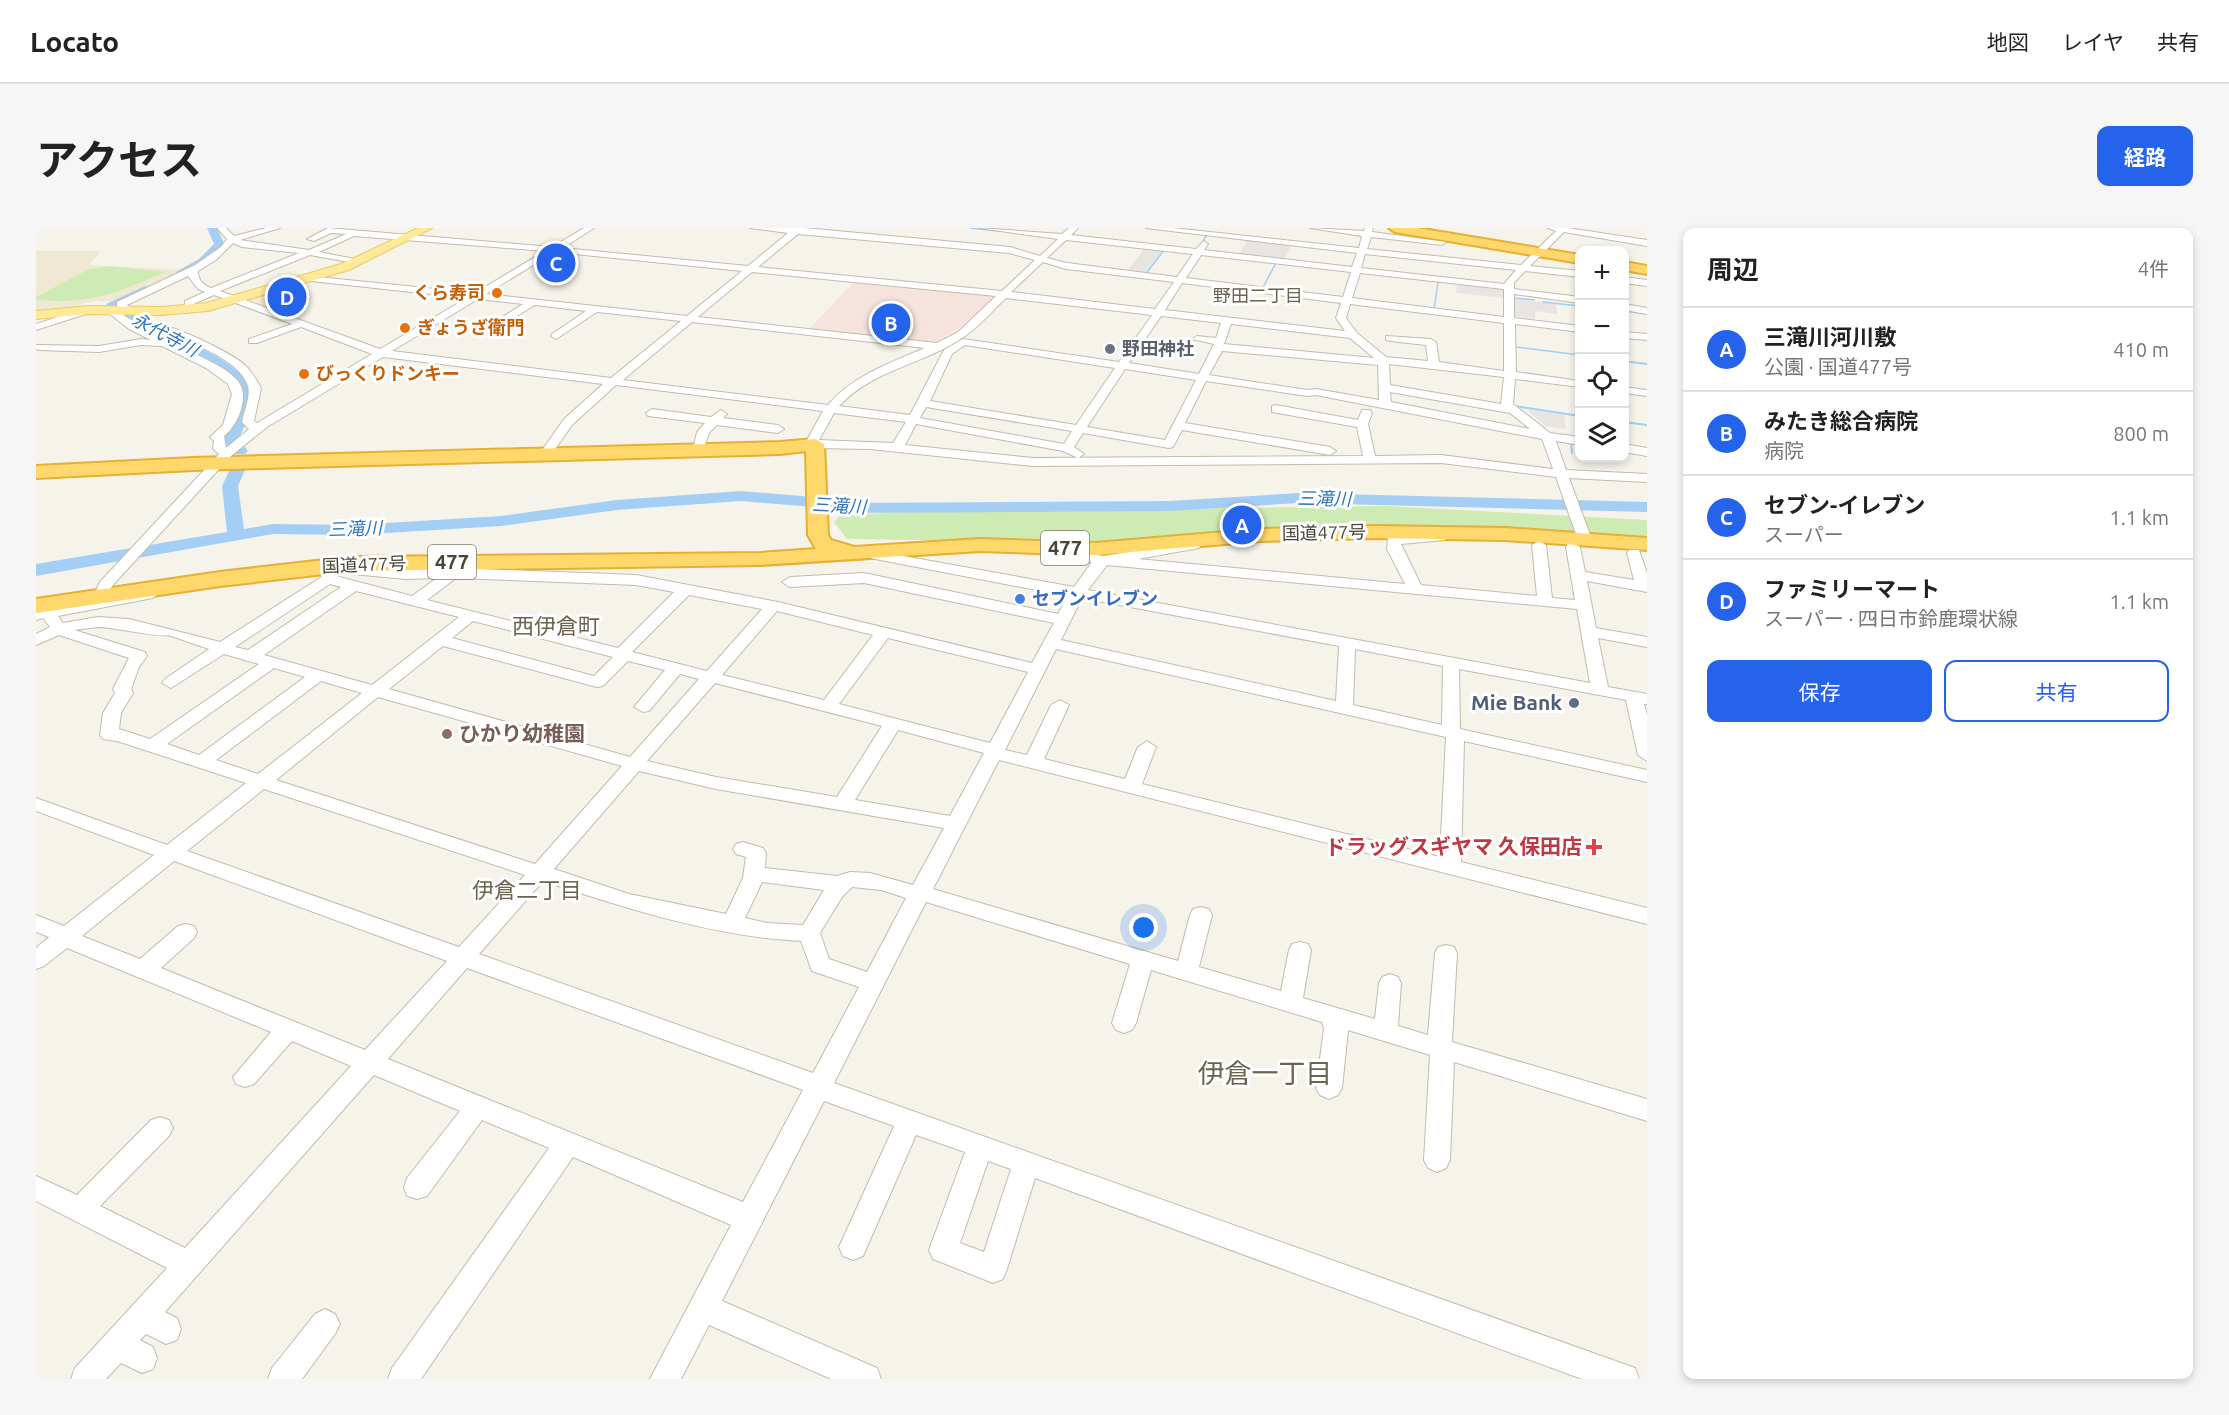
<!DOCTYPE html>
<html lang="ja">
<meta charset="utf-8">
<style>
:root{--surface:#fff;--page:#f6f6f6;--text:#222;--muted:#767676;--line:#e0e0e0;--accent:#2563eb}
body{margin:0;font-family:Ubuntu,"Noto Sans JP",sans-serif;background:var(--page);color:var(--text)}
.controls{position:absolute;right:18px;top:18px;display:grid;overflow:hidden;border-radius:12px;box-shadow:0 3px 9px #0003}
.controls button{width:54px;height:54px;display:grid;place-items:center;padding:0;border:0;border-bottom:2px solid var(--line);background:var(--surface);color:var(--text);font:30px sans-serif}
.you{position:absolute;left:1108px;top:700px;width:21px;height:21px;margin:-15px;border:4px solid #fff;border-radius:50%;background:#1a73e8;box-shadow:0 0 0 9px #1a73e833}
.badge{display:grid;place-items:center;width:39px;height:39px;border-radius:50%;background:var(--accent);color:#fff;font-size:20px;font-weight:700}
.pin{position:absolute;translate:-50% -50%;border:3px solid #fff;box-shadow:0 2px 6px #0006}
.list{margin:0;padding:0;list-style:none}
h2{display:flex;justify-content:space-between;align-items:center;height:78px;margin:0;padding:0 24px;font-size:26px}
h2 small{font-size:20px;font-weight:400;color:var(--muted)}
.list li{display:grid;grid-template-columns:39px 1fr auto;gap:18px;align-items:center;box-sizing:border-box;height:84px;padding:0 24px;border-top:2px solid var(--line)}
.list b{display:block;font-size:22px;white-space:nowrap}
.list p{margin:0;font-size:20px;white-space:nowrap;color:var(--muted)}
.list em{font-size:20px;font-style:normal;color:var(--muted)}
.actions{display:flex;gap:12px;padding:18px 24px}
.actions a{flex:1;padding:14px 0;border:2px solid var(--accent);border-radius:12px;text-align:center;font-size:21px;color:var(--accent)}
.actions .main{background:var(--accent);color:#fff}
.icon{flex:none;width:33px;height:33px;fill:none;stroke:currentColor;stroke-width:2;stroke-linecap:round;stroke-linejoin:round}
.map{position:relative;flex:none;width:1611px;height:1151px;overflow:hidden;border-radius:12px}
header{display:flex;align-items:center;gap:36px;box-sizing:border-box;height:84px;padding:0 30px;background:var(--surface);border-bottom:2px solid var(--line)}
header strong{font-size:28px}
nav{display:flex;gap:33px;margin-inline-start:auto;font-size:21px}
.intro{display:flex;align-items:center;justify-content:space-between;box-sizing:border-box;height:144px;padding:0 36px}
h1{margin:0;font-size:42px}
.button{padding:15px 27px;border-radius:12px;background:var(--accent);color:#fff;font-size:21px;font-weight:700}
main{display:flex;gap:36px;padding:0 36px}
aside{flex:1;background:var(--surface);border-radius:12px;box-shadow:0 3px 9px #0003}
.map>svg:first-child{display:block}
</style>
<header>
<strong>Locato</strong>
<nav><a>地図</a><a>レイヤ</a><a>共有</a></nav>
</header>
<div class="intro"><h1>アクセス</h1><a class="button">経路</a></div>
<main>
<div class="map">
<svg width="1611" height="1151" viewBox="0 0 1611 1151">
<rect width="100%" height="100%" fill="#f6f3ea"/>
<path fill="#f8ebd5" d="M232 64 278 69 246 85 209 71Z"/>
<path fill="#efe9d4" d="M0 23H65L53 37 148 42 80 73H57L29 81 0 84Z"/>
<path fill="#f6e3dd" d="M820 52 962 66 925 99 896 116 771 103Z"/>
<path fill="#cdebb2" d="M73 38 129 44C86 63 48 79 0 71V69L53 41Z
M1349 278 1611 292V311L1502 304 1031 314 811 311 798 294 804 287 875 284Z"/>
<path fill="#e7e5e2" d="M1211 12 1255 17 1248 32 1203 27Z
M1110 19 1128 21 1108 47 1090 44Z
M1421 57 1470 62V70L1420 65Z
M1478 71 1520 76 1521 86 1499 83V91L1479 88Z
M1495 182 1528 187 1530 201 1509 198 1492 183Z"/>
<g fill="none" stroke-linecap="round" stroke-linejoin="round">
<path stroke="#a5cef4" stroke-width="1.5" d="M934 0 973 4
M1163 19 1171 7
M1109 47 1128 22
M1226 61 1240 35
M1478 70 1498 72
M1507 74 1544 78
M1398 82 1402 54
M1588 83 1611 86
M1479 119 1544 127"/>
<path stroke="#a5cef4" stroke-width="2" d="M1541 127H1544
M1588 133 1611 136
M1478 178 1544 188
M1588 194 1611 197
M1535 213 1536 225"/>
<path fill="#a5cef4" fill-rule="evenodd" d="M171 0H181L189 17C179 29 157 51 140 48V44L163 31 178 16Z
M109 58 115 62 113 64 84 77C125 112 184 115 217 160L210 196 202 211 212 223 209 226H199L186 211 196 196 203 160C167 118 104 118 70 76Z
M201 237 209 242 202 258 208 301 237 296 318 297 465 288 581 272 705 263 766 268 802 275 1134 273 1263 265 1611 274V284L1263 275 1134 283 802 285 766 278 705 273 581 282 465 298 318 307 237 306 0 348V336L191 304 186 258 195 239Z"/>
<g stroke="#c2bcac" stroke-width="2">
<path id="minor" d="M181 0H190L198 8 230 0H244L204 12 273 22 310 6 295 5 278 13 271 11 292 0 516 19 548 0H558L527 20 712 38 752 5 714 0H768L974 19 1004 28 1022 11 943 0 1026 6 1033 0H1042L1035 7 1160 21 1168 13 1172 16 1168 22 1316 39 1321 25 1110 0H1137L1323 20 1326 8 1274 0 1328 3 1329 0H1337L1336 4 1410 14 1406 17 1335 9 1331 21 1485 37 1520 3 1512 0H1532L1611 12V18L1528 4 1494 38 1544 43V49L1489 43 1478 55V61L1544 69V75L1478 66V90L1544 98V104L1479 96 1480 144 1544 153V159L1479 151 1477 176 1514 205 1544 209V217L1520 213 1530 242 1611 246V254L1533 250 1556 312 1549 316 1542 312 1520 249 1405 235 997 238 834 221 779 220 775 219 771 212 787 183 580 157 536 197 517 224 513 225 507 221 528 191 567 156 347 129 231 199 195 228 76 358 72 369 112 362 117 364 120 367 117 370 22 388 27 395 62 389 93 391 184 414 287 348 292 346 376 368 401 350 370 351 295 344 293 341 295 338 300 337 370 341 417 340 600 347 742 374 996 435 1018 395 828 355 754 359 746 354 754 349 828 345 1022 386 1032 368 834 330 827 326 834 322 1038 359 1056 334 1004 325 1002 322 1004 319 1068 328 1158 313 1163 314 1165 317 1163 320 1102 331 1369 356 1351 321 1352 309 1404 305 1409 306V312L1365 316 1385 357 1501 368 1496 317 1503 313 1510 317 1516 370 1539 372 1530 319 1532 316 1537 315 1544 319 1549 344 1598 352 1591 325 1593 322H1603L1611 345V364L1551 353 1560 400 1611 409V419L1562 410 1572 459 1611 466V476H1608L1611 487V533L1602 527 1590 472 1423 441 1424 501 1611 542V554L1428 513 1425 634 1611 680V696L963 532 897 661 1142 733 1154 687 1157 681 1165 679 1173 681 1176 687 1163 739 1245 763 1253 722 1256 716 1264 714 1272 716 1275 722 1267 770 1339 791 1343 755 1346 749 1354 746 1362 749 1365 755 1362 798 1392 807 1399 725 1402 719 1410 717 1418 719 1421 725 1416 814 1611 871V893L1418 834 1414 932 1410 940 1401 944 1392 940 1388 932 1394 827 1312 802 1306 860 1302 867 1293 871 1284 867 1280 860 1288 801 1286 794 1115 742 1100 795 1096 802 1088 805 1080 802 1076 795 1094 736 890 674 798 855 1588 1136 1599 1140 1603 1151H1546L999 950 971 1041 967 1051 957 1055 897 1031 893 1022 929 924 880 907 827 1028 817 1032 807 1028 803 1019 858 898 788 873 686 1073 841 1140 845 1151H795L673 1097 645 1151H614L695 997 537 929 385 1151H352L356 1140 513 920 446 892 391 968 381 971 371 968 368 959 371 950 424 883 338 847 129 1084 141 1090 145 1101 141 1112 130 1116 110 1106 104 1112 117 1119 121 1130 117 1141 106 1145 85 1135 70 1151H35L39 1140 131 1040 0 973V948L41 967 115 892 124 889 133 892 137 900 133 908 64 978 149 1020 315 838 256 813 218 856 209 859 200 856 197 849 235 804 31 720 8 738 0 741V720L13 709 0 704V687L28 698 118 627 0 583V570L131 617 210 555 81 513 67 511 64 507 67 485 79 465 77 461 93 430 23 407 0 417V406L14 399 7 390 0 392V382L59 372 57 369 64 354 183 226 177 221 178 213 174 209 187 197 196 166 192 156 170 140 126 118 105 117 63 124 3 122 0 121V117L63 118 105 111 115 112 93 101 69 82 77 80C101 97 127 110 153 123 169 131 189 139 201 152 215 166 202 198 188 208L190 220 213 201 206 194C208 184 215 167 212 158 203 129 148 113 123 102V98C138 96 197 126 209 137 216 144 220 151 225 160L218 193 221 195 336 126 265 99 221 115H213V111L256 96 178 67 155 77H149V73L169 64 162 61 152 48 91 77 96 82 94 84H88L81 78V74L159 37 185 19 191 11ZM762 6 973 25 999 32 966 63 722 39ZM318 8 509 23 439 65 272 48 270 50 275 53 431 70 344 121 184 63 274 27 324 36V32L283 24ZM1030 12 1157 26 1141 49 1031 35 1011 30ZM197 15 206 19 263 25 175 60C167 57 162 52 162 43L180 32ZM519 24 706 43 651 88 450 66ZM1329 26 1480 42 1468 56 1325 40ZM1165 27 1315 44 1307 69 1150 50ZM1007 34 1030 41 1138 54 1119 81 975 64ZM716 44 960 68 922 104 901 115 662 89ZM1324 45 1468 61V89L1316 70ZM1146 55 1305 75 1300 90 1309 103 1129 82ZM970 70 1116 87 1083 134 927 111 908 122 874 187 803 178C837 141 890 136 929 108 944 98 957 82 970 70ZM442 71 487 76 465 90 464 92 469 95 499 77 550 83 516 106 515 108 520 111 561 84 645 93 575 150 356 123ZM1314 76 1468 95V143L1403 134 1400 114 1395 111 1350 108V112L1354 113 1390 117 1392 133 1350 129 1321 105 1310 90ZM1125 88 1185 95 1180 110 1161 108 1156 111 1178 116 1163 146 1093 135ZM656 94 889 120C856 134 816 148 792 177L587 152ZM1195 96 1314 110 1338 130 1188 116ZM929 117 1079 140 1040 197 894 173 916 126ZM1186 123 1342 137 1343 172 1280 161 1271 162 1173 147ZM1353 136 1468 149 1465 176 1354 157ZM1089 141 1160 152 1129 212 1051 199ZM1170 153 1271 168 1280 167 1506 211 1517 241 1405 227 1339 228 1332 196 1336 185 1334 182H1326L1322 192 1240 177 1236 178V184L1321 199 1327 228 997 230 869 217 880 196 1027 223 1042 230 1048 226 1038 219 1047 205 1133 220 1137 219 1146 202 1294 227 1300 223 1294 219 1149 195ZM1354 164 1474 185 1494 201 1355 174ZM890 179 1036 203 1028 216 884 190ZM798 185 870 194 857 215 783 212ZM1071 337 1541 381 1554 455 1052 362ZM420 350 600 357 638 364 582 420 391 372ZM294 356 305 359 212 422 199 419ZM320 363 423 389 336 457 228 427ZM653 367 726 381 671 443 596 424ZM1046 370 1303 418 1300 473 1025 412ZM741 383 837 407 788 472 686 447ZM437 393 577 429 558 448 416 410ZM62 399C77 399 124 410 132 407L173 421 129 451 126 455 135 460 188 426 223 436 114 511 83 501 85 485 97 465 95 461 103 439 111 428 109 424 38 402ZM852 410 992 444 954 515 803 476ZM407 418 561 459 567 458 592 433 629 442 598 479 607 484 613 483 644 446 663 451 594 529 353 461ZM1020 421 1410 509 1404 629 1106 556 1120 519 1111 513 1102 519 1089 551 1008 531 1033 477 1024 472 1015 477 991 527 969 522ZM1319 421 1407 438 1406 497 1317 477ZM238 440 269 449 163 527 131 516ZM285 453 326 465 222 546 180 532ZM679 455 846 498 801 569 680 549 611 533ZM342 469 586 538 499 636 240 552ZM862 502 948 525 914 588 819 572ZM603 543 680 561 908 600 877 657 834 645 814 644 801 648 729 640 730 625 727 620 707 614 700 616 697 621 700 626 710 629 707 650 690 686 593 666 518 641ZM228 561 489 647 423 719 151 623ZM138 633 411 733 329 822 125 740 158 710 161 704 158 698 150 696 142 698 104 731 46 708ZM507 653C589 680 679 709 765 713L776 743 823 759 777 845 443 726ZM726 654 788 662 767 697 731 695 709 690ZM816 659 845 662 870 670 831 744 793 731 784 705 806 669ZM431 740 767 862 707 974 352 831ZM952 933 975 941 948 1024 924 1015Z
M1588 49 1611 52V58L1588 55Z
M233 59 268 64 273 67 268 70 230 64V60Z
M1588 76 1611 80V86L1588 82Z
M53 79 58 82 56 84 0 102V96Z
M1588 104 1611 106V112L1588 110Z
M1588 159 1611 162V168L1588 165Z
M616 181 675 189 685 182 691 186 687 190 742 197 748 201 742 205 681 197 673 205 668 220 664 221 658 217 661 204 669 195 612 188 610 185Z
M1588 216 1611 220V228L1588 224Z
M289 1081 299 1086 304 1096 299 1106 266 1151H232L236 1140 279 1086Z"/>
</g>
<g stroke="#e9cb64" stroke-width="2">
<path id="major" d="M382 0H396L313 42 172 83 125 87 53 86 0 91V83L53 78 125 79 171 75 305 36Z"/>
</g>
<g stroke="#e4b035" stroke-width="4">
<path id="highway" d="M1353 0H1381L1544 27V35L1359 4Z
M1588 34 1611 38V46L1588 42Z
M779 211 788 216 792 307 795 312 818 319 944 311 1060 315 1224 301 1340 298 1469 300 1611 310V322L1469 312 1340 310 1224 313 1060 327 944 323 724 337 315 343 184 358 0 385V371L184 344 315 329 724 325 780 321 772 307 770 223 744 226 157 242 0 250V238L157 230 744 214Z"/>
</g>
<use href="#minor" fill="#fff" fill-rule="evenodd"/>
<use href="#major" fill="#ffe99a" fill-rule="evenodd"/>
<use href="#highway" fill="#ffd86c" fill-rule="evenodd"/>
</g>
<g fill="#e8710a" stroke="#fff" stroke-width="2">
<circle cx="461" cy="65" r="6"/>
<circle cx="369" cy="100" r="6"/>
<circle cx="268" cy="146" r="6"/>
</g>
<circle fill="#6b7280" stroke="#fff" stroke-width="2" cx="1074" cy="121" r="6"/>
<circle fill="#3f7fe0" stroke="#fff" stroke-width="2" cx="984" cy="371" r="6"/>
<circle fill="#5c6f8a" stroke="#fff" stroke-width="2" cx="1538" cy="475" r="6"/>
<circle fill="#8d6e63" stroke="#fff" stroke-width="2" cx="411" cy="506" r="6"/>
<path fill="#e0444e" stroke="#fff" stroke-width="2" d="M1555 610h6v6h6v6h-6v6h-6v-6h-6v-6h6z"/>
<g text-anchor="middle" stroke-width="6" stroke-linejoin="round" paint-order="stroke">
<g font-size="18" font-weight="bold" fill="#c56008" stroke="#fff" text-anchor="start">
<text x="449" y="71" text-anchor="end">くら寿司</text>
<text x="381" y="106">ぎょうざ衛門</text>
<text x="280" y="152">びっくりドンキー</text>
</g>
<g font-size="18" fill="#6d634e" stroke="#fff">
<text x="1222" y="74">野田二丁目</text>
</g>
<g font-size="18" font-style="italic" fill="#2b74bc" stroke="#fff">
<text transform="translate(129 107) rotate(28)" y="6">永代寺川</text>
<text transform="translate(1288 271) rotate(1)" y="6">三滝川</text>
<text transform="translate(803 278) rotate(3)" y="6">三滝川</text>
<text transform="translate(319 301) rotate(-2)" y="6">三滝川</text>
</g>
<g font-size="18" font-weight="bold" fill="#5b616d" stroke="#fff" text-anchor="start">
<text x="1086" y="127">野田神社</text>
</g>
<g font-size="18" fill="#4a4437" stroke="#fff">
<text transform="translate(1288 305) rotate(-1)" y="6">国道477号</text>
<text transform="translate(328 337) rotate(-2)" y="6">国道477号</text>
</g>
<g font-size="18" font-weight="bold" fill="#366cbe" stroke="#fff" text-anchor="start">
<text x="996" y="377">セブンイレブン</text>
</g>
<g fill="#fff" stroke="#807c73" stroke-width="1.5">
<rect x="1005" y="303" width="48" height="34" rx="4.5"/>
<rect x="392" y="317" width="48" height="34" rx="4.5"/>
</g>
<g font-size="20" font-weight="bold" fill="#4a4437">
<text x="1029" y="327">477</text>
<text x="416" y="341">477</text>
</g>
<g font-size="21" font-weight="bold" fill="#4e5e75" stroke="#fff" text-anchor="end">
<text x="1526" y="482">Mie Bank</text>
</g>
<g font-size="21" font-weight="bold" fill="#785e54" stroke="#fff" text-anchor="start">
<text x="423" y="513">ひかり幼稚園</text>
</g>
<g font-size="21" font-weight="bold" fill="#be3a42" stroke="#fff" text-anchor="end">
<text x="1546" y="626">ドラッグスギヤマ 久保田店</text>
</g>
<g font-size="22" fill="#6d634e" stroke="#fff">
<text x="520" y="406">西伊倉町</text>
<text x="491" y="670">伊倉二丁目</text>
</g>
<g font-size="27" fill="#6d634e" stroke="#fff">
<text x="1229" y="855">伊倉一丁目</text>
</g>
</g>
</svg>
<div class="controls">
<button>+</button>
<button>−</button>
<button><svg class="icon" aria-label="locate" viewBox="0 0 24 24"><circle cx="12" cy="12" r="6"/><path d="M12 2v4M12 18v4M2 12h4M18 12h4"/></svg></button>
<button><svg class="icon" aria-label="layers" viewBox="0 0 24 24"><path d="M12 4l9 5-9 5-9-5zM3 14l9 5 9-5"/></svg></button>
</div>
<div class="you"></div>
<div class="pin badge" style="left:1206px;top:297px">A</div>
<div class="pin badge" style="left:855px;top:95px">B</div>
<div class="pin badge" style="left:520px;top:35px">C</div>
<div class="pin badge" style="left:251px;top:69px">D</div>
</div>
<aside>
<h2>周辺<small>4件</small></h2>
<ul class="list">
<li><span class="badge">A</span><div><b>三滝川河川敷</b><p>公園 · 国道477号</p></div><em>410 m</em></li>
<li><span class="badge">B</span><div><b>みたき総合病院</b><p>病院</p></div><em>800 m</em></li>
<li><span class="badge">C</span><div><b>セブン-イレブン</b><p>スーパー</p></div><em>1.1 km</em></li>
<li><span class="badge">D</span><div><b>ファミリーマート</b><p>スーパー · 四日市鈴鹿環状線</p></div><em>1.1 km</em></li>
</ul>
<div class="actions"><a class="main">保存</a><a>共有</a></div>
</aside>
</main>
